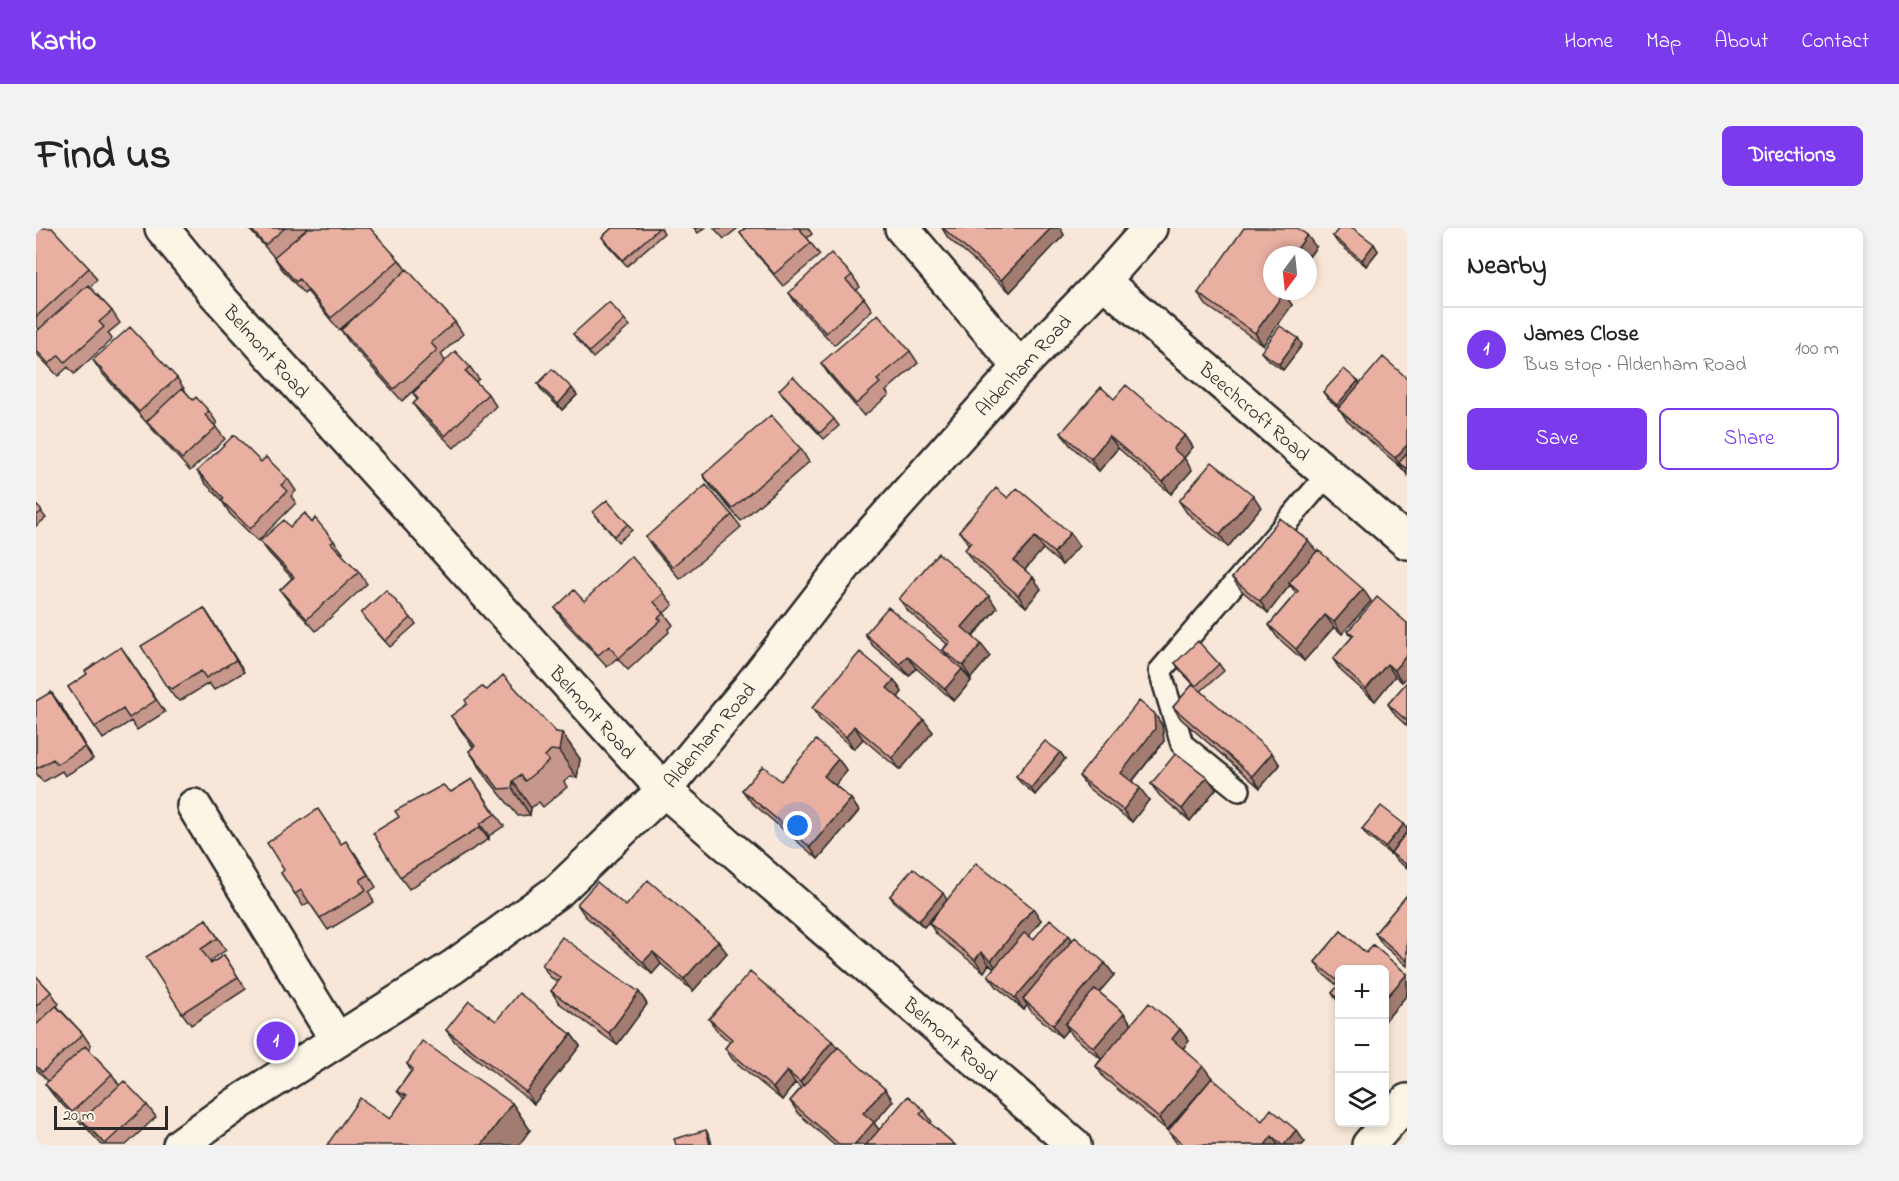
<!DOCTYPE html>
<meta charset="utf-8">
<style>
:root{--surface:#fff;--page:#f2f2f2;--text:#222;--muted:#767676;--line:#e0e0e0;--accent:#7c3aed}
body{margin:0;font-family:"Indie Flower",sans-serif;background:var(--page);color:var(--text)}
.controls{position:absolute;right:18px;bottom:18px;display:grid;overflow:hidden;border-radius:9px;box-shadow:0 3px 9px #0003}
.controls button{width:54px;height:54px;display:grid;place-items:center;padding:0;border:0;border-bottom:2px solid var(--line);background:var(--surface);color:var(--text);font:30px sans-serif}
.compass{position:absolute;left:1227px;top:18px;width:54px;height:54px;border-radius:50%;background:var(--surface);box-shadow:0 3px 9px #0003;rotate:195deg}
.scale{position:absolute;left:18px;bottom:15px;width:114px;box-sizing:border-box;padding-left:6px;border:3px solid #2b2b2b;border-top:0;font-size:16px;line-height:21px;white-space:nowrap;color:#2b2b2b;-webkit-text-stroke:4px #fcf5e5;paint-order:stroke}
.you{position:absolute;left:762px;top:598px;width:21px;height:21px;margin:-15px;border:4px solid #fff;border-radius:50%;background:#1a73e8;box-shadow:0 0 0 9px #1a73e833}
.badge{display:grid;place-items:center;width:39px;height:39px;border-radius:50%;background:var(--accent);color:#fff;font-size:20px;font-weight:700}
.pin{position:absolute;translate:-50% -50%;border:3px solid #fff;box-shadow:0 2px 6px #0006}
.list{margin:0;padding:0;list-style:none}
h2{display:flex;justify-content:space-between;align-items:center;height:78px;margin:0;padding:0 24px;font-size:26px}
h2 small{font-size:20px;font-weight:400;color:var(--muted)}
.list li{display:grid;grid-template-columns:39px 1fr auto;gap:18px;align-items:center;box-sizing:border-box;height:84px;padding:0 24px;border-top:2px solid var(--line)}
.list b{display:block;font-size:22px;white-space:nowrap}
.list p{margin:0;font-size:20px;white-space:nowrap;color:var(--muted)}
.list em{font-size:20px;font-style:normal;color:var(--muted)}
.actions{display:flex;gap:12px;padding:18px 24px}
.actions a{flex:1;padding:14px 0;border:2px solid var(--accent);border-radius:9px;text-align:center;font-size:21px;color:var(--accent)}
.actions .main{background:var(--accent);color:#fff}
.icon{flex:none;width:33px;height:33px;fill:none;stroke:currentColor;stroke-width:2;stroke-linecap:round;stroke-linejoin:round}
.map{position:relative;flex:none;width:1371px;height:917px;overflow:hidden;border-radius:9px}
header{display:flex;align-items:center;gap:36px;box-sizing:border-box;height:84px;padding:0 30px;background:var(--accent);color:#fff}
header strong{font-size:28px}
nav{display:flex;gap:33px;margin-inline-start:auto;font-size:21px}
.intro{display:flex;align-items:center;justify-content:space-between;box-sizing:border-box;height:144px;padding:0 36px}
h1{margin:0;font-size:42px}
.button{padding:15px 27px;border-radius:9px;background:var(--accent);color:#fff;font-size:21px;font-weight:700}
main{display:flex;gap:36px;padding:0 36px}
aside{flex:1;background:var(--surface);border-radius:9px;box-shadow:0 3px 9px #0003}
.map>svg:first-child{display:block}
</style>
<header>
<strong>Kartio</strong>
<nav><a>Home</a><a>Map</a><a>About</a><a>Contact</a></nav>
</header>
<div class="intro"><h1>Find us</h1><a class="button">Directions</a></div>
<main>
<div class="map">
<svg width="1371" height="917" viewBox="0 0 1371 917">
<rect width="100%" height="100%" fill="#f8e7d8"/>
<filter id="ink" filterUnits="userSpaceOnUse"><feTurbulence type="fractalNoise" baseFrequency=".0167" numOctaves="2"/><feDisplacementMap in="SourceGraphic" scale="12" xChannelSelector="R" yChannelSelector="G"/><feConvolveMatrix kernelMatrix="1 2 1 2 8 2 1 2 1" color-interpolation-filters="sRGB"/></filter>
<g filter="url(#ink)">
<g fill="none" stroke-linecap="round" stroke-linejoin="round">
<g stroke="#2b2b2b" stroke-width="26">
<path id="service" d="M1203 562 1146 516 1124 443 1292 246"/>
</g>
<g stroke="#2b2b2b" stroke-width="38">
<path id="minor" d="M126 0 179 65 628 562 1038 917
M866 0 984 139
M1067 53 1371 314
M158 578 301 812
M1333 917 1371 873"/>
</g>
<g stroke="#2b2b2b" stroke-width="38">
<path id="secondary" d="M144 917 201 876 417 739 523 662 628 562 714 459 819 324 984 139 1067 53 1114 0"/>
</g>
<use href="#service" stroke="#fcf5e5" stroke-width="21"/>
<use href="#minor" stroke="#fcf5e5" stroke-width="33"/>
<use href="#secondary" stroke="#fcf5e5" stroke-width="33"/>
</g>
<path fill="#c8978b" stroke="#2b2b2b" stroke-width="1.5" d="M212 0H272L363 32 370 42 419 94 427 106 405 126 409 133 434 139 443 151 439 154 452 166 460 178 418 220 386 188 377 176 381 172 377 165 396 146 366 173 313 114 305 102 322 86 303 102 271 63 268 66 246 41 238 29Z
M576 0H625L628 5 591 38 570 15 566 9Z
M658 0H669L662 5Z
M678 0H702L688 11Z
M710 0H772L776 6 771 10 784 27 747 58 713 17 704 5Z
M906 0H1024L1028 7 974 64 912 10Z
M0 1 53 40 61 52 54 59 76 83 84 95 72 105 76 111 38 146 32 139 22 148 0 125V104L3 101 0 98Z
M1297 8 1338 16 1342 23 1330 38 1301 14Z
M1280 19 1247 64 1256 77 1227 117 1170 77 1162 65Z
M816 47 824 59 820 63 828 70 836 82 798 117 761 77 753 65Z
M589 92 594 98 557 130 537 106Z
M1262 110 1266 117 1247 142 1230 130 1225 124Z
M874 123 882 135 850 163 853 167 828 188 793 147 785 135Z
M57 132 141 150 149 162H148L157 172 173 183 181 195 178 197 189 211 154 243 65 144Z
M1371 150V247L1368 242 1311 193 1303 180 1292 171 1287 164 1324 156Z
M502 156 541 167 526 182 506 163Z
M743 162 798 191 803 198 788 211 747 168Z
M1078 171 1149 207 1157 219 1148 230 1156 242 1135 266 1082 220 1063 243 1034 217 1025 205Z
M765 221 773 234 705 293 675 259 667 247Z
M225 234 252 251 260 263 255 268 260 275 222 313 194 286 186 273V272L169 255 161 243Z
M972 270 1043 318 1026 337 1007 321 996 333 989 342 1005 361 990 379 937 334 929 322 933 317 923 303Z
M1143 273 1225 279 1192 319 1151 285Z
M0 277 10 290 0 298Z
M557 284 592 296 596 302 582 314Z
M696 287 705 299 644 351 618 321 610 309Z
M276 295 298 313 307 325 305 326 323 344 331 356 280 403 253 374 244 362 256 350 233 325 224 313 254 299Z
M1281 324 1335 373 1306 406 1298 399 1268 433 1241 409 1233 397 1260 365 1254 357 1232 385 1205 362 1196 350Z
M628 365 637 377 628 385 637 397 632 402 633 404 592 442 581 430 571 439 527 392 519 380 548 373Z
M863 371 961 380 937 409 954 428 935 450 928 444 935 453 918 473 880 440 873 448 837 418 829 406 913 430 907 422 911 416 872 383Z
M168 380 208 444 178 462 173 455 144 473 139 470 130 458Z
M325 385 375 390 380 396 354 419 329 391Z
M1371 395V449L1366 454 1359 448 1339 473 1305 443 1297 431 1316 409 1312 403Z
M85 419 129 484 101 502 95 493 67 511 32 459 51 446Z
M1139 435 1183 436 1188 443 1165 463 1244 537 1224 560 1145 491 1137 479 1157 456 1143 441Z
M858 452 866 464 862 469 897 504 864 542 827 511 818 521 784 492 776 480Z
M1371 454V498L1360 488 1352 476Z
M0 473 24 476 57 531 29 548 26 543 7 554 0 545Z
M1118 485 1126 497 1128 513 1096 554 1113 572 1096 594 1052 560 1043 548Z
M415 488 526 505 544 531 541 550 534 549 528 554 531 559 507 579 503 574 495 580 494 587 482 588 451 550 433 523 437 519Z
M1024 524 1029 531 999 567 984 554 980 548Z
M802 531 811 543 799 557 815 571 823 583 782 631 715 574 706 562 745 553Z
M436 551 468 598 453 608V611L373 661 364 649 363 589 415 564Z
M1115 556 1180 561 1154 593 1124 568Z
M1368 596 1371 601V604L1354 626 1331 608 1326 601Z
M1371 608V640L1359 631 1355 625Z
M306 616 319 625 340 659 333 664 338 674 292 702 273 674 267 678 245 645Z
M1371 667V738L1347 717 1339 705Z
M854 668 911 672 1005 692 993 708 997 712H1036L1069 735 1078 747 1063 764 1088 785 1095 796 1144 801 1153 813 1147 820 1176 850 1131 902 1068 850 1060 838 1065 831 1037 808 1032 801 1025 809 995 783 991 777 988 782 961 759 952 747 958 740 953 736 948 744 901 707 893 695 909 674 888 699 858 674Z
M541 676 590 678 691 725 657 763 625 736 616 746 549 688Z
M170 691 190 722 174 733 175 735 188 727 210 761 155 797 146 785Z
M1305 703 1330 725 1337 717 1371 746V767L1348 794V741H1304V777L1296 765 1302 758 1287 746 1279 734Z
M506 737 603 764 611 776 581 817 523 775 515 763 522 754 514 749Z
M0 748 15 764 23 776 21 778 47 806 55 818 52 821 76 846 83 857 111 877 120 889 90 917H66L54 904 47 894 45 896 18 868 9 856 12 853 0 841Z
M673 791 796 813 801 820 849 861 857 873 838 895 843 902 888 882 896 894 895 896 919 917H798L762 885 754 873 765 860 759 855 746 872 697 832 689 820 694 814 681 803Z
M460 793 535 806 544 818 498 876 419 814 410 802Z
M371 836 476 875 494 902 354 891 368 871 361 863 375 843Z
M1226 893 1269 914 1266 917H1142L1132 903Z"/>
<path fill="#a37b71" stroke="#2b2b2b" stroke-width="1.5" d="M1015 0H1024L1028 7 974 64 965 52Z
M1271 7 1280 19 1272 30V27H1257Z
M1338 16 1342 23 1330 38 1326 32Z
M1248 65 1256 77 1227 117 1219 105Z
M1262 110 1266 117 1247 142 1243 136Z
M1322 153 1326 159 1306 183 1301 177Z
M536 160 541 167 526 182 522 176Z
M1149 207 1157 219 1148 230 1156 242 1135 266 1127 254 1137 221Z
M1073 208 1082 220 1063 243 1055 231Z
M1371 217V238L1363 235 1367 242 1359 230Z
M1217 267 1225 279 1192 319 1184 307Z
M1034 305 1043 318 1026 337 1018 325Z
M999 309 1007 321 986 345 978 333Z
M1272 312 1281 324 1253 355 1254 357 1232 385 1224 373Z
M997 349 1005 361 990 379 982 367Z
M1327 361 1335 373 1306 406 1298 394Z
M953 368 961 380 934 411 926 399Z
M168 380 176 392 208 444 200 432Z
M1289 387 1298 399 1268 433 1260 421Z
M945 416 954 428 935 450 927 438Z
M1371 427V449L1366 454 1358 442Z
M871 428 880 440 873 448 864 436Z
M1351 436 1359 448 1339 473 1330 461Z
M926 441 935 453 918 473 909 461Z
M858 452 866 464 860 472 851 460Z
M15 464 24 476 57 531 49 519Z
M1118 485 1126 497 1128 513 1093 557 1085 545Z
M888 492 897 504 864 542 856 530Z
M818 498 827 511 818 521 810 509Z
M526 505 544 531 541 550 523 523Z
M1024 524 1029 531 999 567 995 560Z
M1236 525 1244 537 1224 560 1216 548Z
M802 531 811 543 797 560 788 548Z
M1171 549 1180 561 1154 593 1146 581Z
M477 553 495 580 494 587 476 560Z
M1104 560 1113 572 1096 594 1087 582Z
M815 571 823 583 782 631 774 619Z
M444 596 453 608V611L444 599Z
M1368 596 1371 601V604L1354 626 1349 619Z
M907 665 911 672 888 699 883 693Z
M997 680 1005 692 964 745 955 733Z
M1033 707 1041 719 987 771 991 777 988 782 979 770Z
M682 713 691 725 657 763 648 751Z
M617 724 625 736 616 746 607 734Z
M945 724 953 736 948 744 939 732Z
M1069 735 1078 747 1033 799 1029 796 1032 801 1025 809 1017 797Z
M1371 746V767L1348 794V772Z
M603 764 611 776 581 817 573 805Z
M1088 785 1096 797 1066 832 1058 820Z
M1144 801 1153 813 1144 824 1136 811Z
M535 806 544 818 498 876 490 864Z
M796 813 805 825 772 866 764 854Z
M1167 838 1176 850 1131 902 1123 890Z
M751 843 759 855 746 872 737 860Z
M849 861 857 873 838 895 846 906 837 917H818L827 885Z
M476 875 494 902 483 917H446Z
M670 902 674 909 676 917H674Z
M1260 902 1269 914 1266 917H1248Z
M1236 908 1242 917H1229Z"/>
<path fill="#e9b0a2" stroke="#2b2b2b" stroke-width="1.5" d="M2 0H16L53 40 0 89V1Z
M214 0H249L229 17Z
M272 0H334L363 32 295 90 263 51 260 54 238 29Z
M576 0H623L587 32 566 9Z
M710 0H763L775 15 738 46 704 5Z
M907 0H1015L965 52Z
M1208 0H1261L1271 7 1257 27H1236V63H1245L1248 65 1219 105 1162 65Z
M1303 0H1317L1338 16 1326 32 1297 8Z
M795 25 816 47 810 52 828 70 790 105 753 65Z
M371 41 419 94 395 115 401 122 358 161 305 102Z
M52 57 76 83 63 94 68 99 29 134 23 127 13 136 0 122V104Z
M573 74 589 92 553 124 537 106Z
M842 86 874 123 841 152 844 155 820 176 785 135Z
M1244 98 1262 110 1243 136 1225 124Z
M94 99 141 150 103 184 57 132Z
M419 123 434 139 429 143 452 166 409 208 377 176 382 171 377 165Z
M1347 129 1371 150V217L1359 230 1302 181Z
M516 141 536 160 522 176 502 156Z
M1308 141 1322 153 1301 177 1287 164Z
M757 148 798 191 784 205 743 162Z
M1090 157 1149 207 1137 221 1148 230 1127 254 1073 208 1055 231 1025 205 1065 159 1078 171Z
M146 160 157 172 160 169 173 183 169 187 180 199 146 231 111 193Z
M735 187 765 221 696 281 667 247Z
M198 207 225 234 230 229 252 251 245 257 251 263 214 301 186 273 188 270 161 243Z
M1371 224V241L1363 235Z
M1176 234 1217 267 1184 307 1143 273Z
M670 257 696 287 636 339 610 309Z
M960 260 972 270 981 260 1034 305 1018 325 999 309 988 321 978 333 997 349 982 367 929 322 935 314 923 303Z
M571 272 592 296 578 308 557 284Z
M0 277 6 283 0 288Z
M269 285 276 295 279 290 298 313 295 315 323 344 271 391 244 362 258 349 224 313 248 292 254 299Z
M1244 290 1272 312 1224 373 1196 350Z
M1282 322 1327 361 1298 394 1289 387 1260 421 1233 397 1262 363 1253 355Z
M902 325 953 368 926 399 945 416 927 438 907 422 914 414 863 371Z
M595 328 628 365 618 374 628 385 622 390 625 392 583 430 573 418 562 427 519 380 538 362 548 373Z
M350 362 375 390 349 413 325 385Z
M1341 369 1371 395V427L1358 442 1351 436 1330 461 1297 431 1318 407 1312 403Z
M852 379 926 441 909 461 871 428 864 436 829 406Z
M168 380 200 432 170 450 165 443 136 461 130 458 105 418Z
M1162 413 1183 436 1160 458 1139 435Z
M85 419 120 472 93 490 87 481 59 499 32 459 51 446 49 443Z
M824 424 858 452 851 460 888 492 856 530 818 498 810 509 776 480Z
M467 447 520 504 526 505 523 523 515 522 509 528 513 533 489 553 484 547 477 553 476 560 463 561 433 523 439 518 415 488 431 476 429 472 446 459 451 462Z
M1371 454V493L1352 476Z
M1157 456 1236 525 1216 548 1137 479Z
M15 464 49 519 21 536 17 531 0 541V473Z
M1103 473 1118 485 1119 501 1085 545 1104 560 1087 582 1043 548Z
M780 512 802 531 788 548 815 571 774 619 706 562 727 538 745 553Z
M1009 513 1024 524 995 560 980 548Z
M1140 525 1171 549 1146 581 1115 556Z
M436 551 459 586 444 596V599L364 649 337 605 363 589 359 583 407 557 415 564Z
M1345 578 1368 596 1349 619 1326 601Z
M282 581 305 616 310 613 332 647 324 652 330 662 284 690 265 662 259 666 245 645 248 642 231 615Z
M1369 606 1371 608V637L1355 625Z
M940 635 997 680 955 733 945 724 939 732 893 695Z
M877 640 907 665 883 693 854 668Z
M612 652 682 713 648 751 617 724 607 734 541 676 561 654 590 678Z
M1371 667V733L1339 705Z
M170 691 182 710 165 721 175 736 188 727 202 749 146 785 110 729Z
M1014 691 1033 707 979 770 952 747 988 705 997 712Z
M1305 703 1330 725 1337 717 1371 746 1348 772V741H1304V755L1279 734Z
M526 709 603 764 573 805 515 763 525 750 506 737Z
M1039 709 1069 735 1017 797 987 771Z
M714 744 796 813 764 854 751 843 737 860 689 820 696 811 673 791Z
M0 748 15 764 0 778Z
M1304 756V772L1296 765Z
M1059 761 1088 785 1058 820 1029 796Z
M483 765 535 806 490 864 410 802 433 773 460 793Z
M1113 775 1144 801 1136 811 1167 838 1123 890 1060 838Z
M20 778 47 806 6 844 0 838V797Z
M386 813 476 875 446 917H291L324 870 354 891 370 868 361 863 377 841 371 836Z
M49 818 76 846 36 884 9 856Z
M802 819 849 861 827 885 838 894 818 917H804L754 873Z
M1176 850 1226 893 1235 881 1260 902 1248 917H1246L1236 908 1229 917H1148L1132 903Z
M88 853 111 877 69 916 46 892Z
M872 868 888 882 884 886 919 917H830Z
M670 902 674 917H640L638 911Z"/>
</g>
<g text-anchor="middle" stroke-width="4.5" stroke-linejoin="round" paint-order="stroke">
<g font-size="20" fill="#2b2b2b" stroke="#fcf5e5">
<text transform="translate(231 123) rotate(48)" y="7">Belmont Road</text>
<text transform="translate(987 137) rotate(-47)" y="7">Aldenham Road</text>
<text transform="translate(1219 183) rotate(41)" y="7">Beechcroft Road</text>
<text transform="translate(557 484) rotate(48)" y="7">Belmont Road</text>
<text transform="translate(673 507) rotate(-50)" y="7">Aldenham Road</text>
<text transform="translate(915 811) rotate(41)" y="7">Belmont Road</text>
</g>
</g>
</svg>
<div class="controls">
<button>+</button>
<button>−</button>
<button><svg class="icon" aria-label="layers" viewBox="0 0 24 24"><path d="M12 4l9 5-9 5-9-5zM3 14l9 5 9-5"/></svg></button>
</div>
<svg class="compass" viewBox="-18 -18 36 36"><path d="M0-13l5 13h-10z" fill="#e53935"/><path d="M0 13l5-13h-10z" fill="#767676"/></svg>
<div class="scale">20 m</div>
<div class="you"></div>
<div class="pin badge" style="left:240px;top:813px">1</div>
</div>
<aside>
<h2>Nearby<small></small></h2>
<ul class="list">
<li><span class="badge">1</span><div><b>James Close</b><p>Bus stop · Aldenham Road</p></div><em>100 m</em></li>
</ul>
<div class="actions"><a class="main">Save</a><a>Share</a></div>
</aside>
</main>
